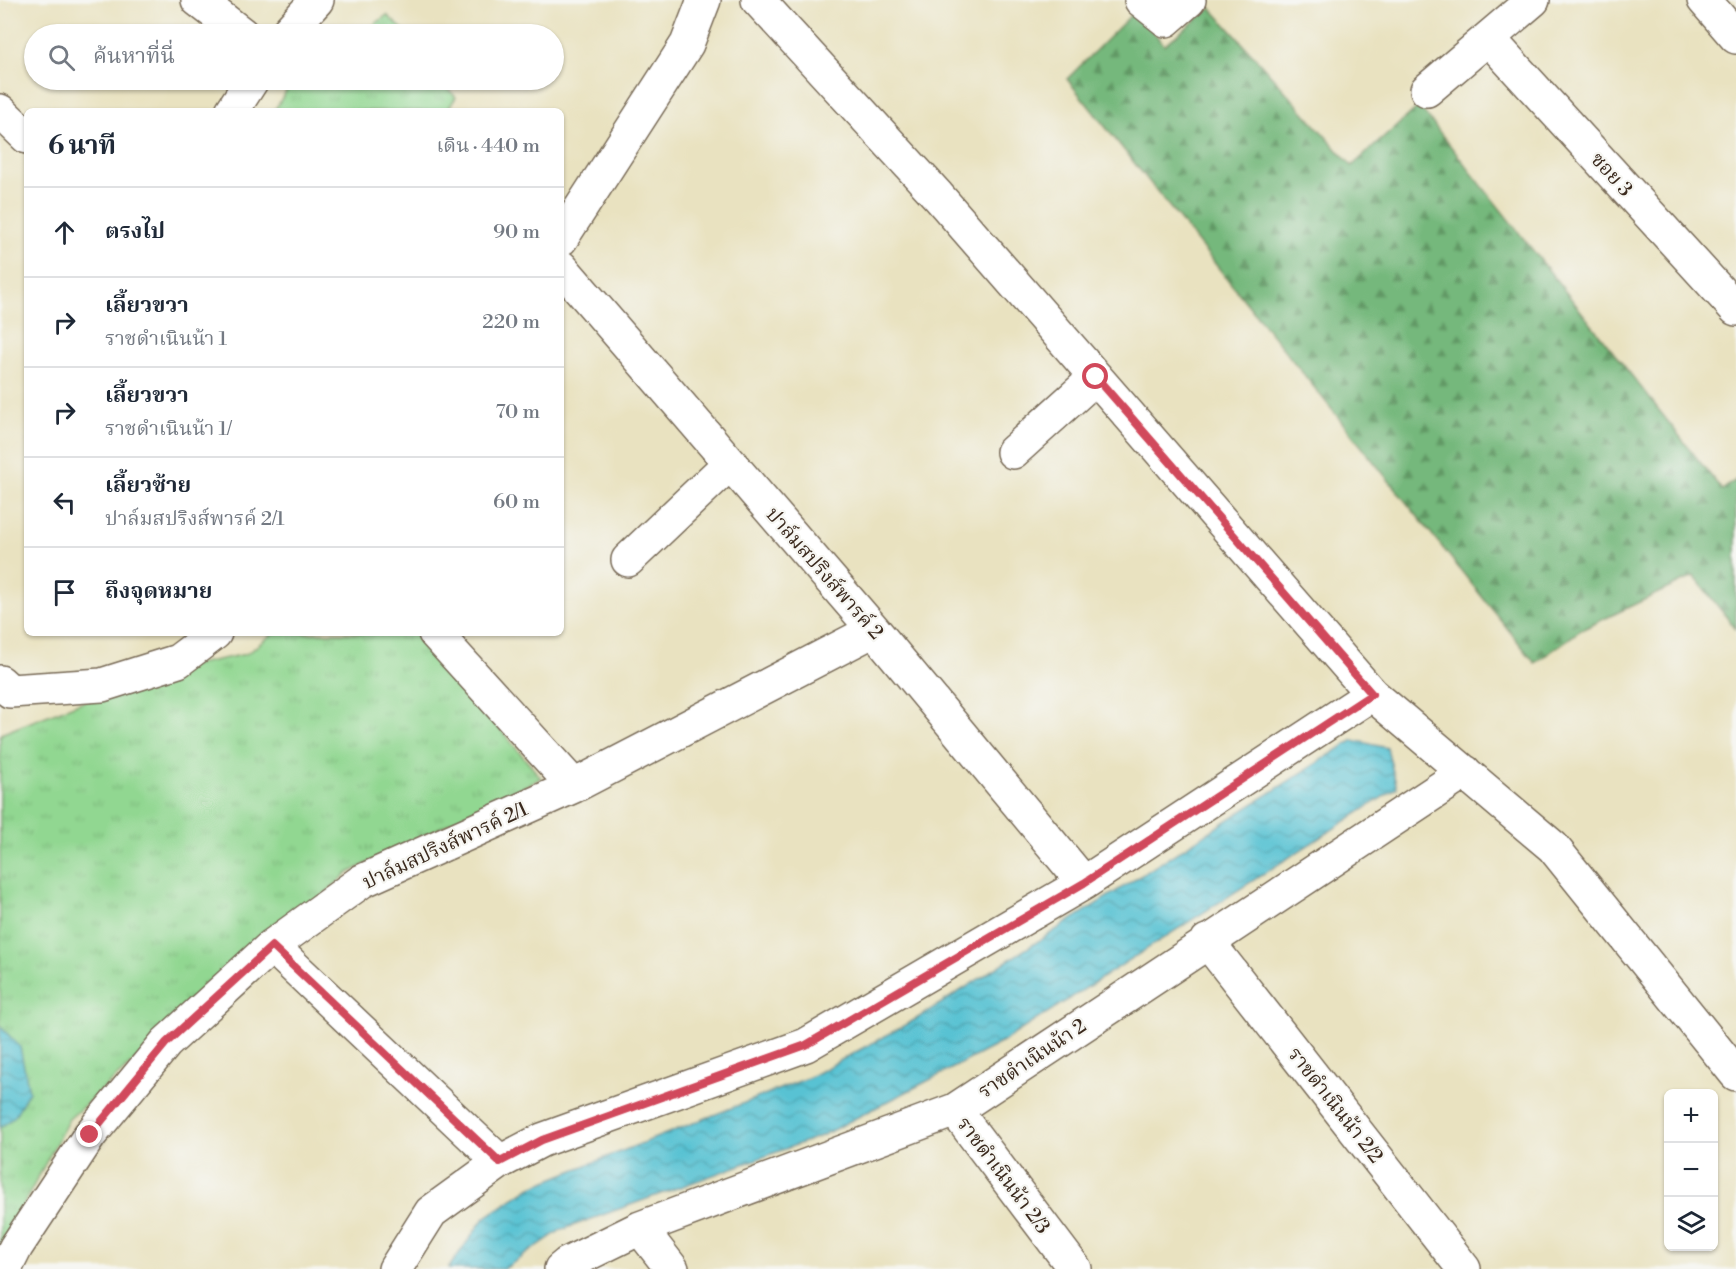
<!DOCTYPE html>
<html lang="th">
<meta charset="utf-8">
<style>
:root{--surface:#fff;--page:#f6f6f7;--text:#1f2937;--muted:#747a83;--line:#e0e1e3}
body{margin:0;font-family:"Libre Bodoni","Noto Serif Thai",serif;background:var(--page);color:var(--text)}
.controls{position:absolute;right:18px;bottom:18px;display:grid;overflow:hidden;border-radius:9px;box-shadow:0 2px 4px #0004}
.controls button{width:54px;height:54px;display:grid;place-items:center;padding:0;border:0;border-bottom:2px solid var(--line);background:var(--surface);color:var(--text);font:30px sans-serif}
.stop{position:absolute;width:18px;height:18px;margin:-14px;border:4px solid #d1495b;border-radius:50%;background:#fff}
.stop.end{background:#d1495b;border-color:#fff;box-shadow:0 2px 6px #0008}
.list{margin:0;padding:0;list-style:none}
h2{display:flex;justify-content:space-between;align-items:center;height:78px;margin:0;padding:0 24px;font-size:26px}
h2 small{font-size:20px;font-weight:400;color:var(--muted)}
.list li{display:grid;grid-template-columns:39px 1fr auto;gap:18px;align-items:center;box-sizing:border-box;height:90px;padding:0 24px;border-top:2px solid var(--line)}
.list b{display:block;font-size:22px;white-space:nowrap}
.list p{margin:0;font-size:20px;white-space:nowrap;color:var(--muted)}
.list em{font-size:20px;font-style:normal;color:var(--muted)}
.icon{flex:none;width:33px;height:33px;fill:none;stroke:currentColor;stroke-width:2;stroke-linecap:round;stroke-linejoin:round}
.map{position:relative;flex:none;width:1736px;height:1269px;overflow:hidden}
.search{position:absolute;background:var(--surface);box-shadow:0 2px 4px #0004;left:24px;top:24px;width:540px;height:66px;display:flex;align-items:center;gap:15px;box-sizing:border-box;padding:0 21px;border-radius:33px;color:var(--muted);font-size:22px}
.panel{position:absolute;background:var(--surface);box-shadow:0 2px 4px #0004;left:24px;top:108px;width:540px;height:528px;border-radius:9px}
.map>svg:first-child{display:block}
</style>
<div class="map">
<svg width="1736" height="1269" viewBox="0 0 1736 1269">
<defs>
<pattern id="grass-tufts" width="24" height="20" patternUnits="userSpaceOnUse" patternTransform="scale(1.5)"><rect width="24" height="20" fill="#91d791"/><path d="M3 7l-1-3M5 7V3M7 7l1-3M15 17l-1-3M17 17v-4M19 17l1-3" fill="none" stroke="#7eb97d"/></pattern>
<pattern id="forest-firs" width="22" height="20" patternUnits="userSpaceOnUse" patternTransform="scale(1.5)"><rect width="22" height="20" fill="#74b87b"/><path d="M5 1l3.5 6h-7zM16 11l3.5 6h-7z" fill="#609664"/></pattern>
<pattern id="water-waves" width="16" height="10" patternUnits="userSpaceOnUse" patternTransform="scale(1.5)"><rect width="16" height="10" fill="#58c2d3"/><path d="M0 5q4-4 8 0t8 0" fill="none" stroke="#4a9eab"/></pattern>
</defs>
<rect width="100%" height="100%" fill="#f6f6f2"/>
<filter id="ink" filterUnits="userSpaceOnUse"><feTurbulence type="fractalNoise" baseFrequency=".0167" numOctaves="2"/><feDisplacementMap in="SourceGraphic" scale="12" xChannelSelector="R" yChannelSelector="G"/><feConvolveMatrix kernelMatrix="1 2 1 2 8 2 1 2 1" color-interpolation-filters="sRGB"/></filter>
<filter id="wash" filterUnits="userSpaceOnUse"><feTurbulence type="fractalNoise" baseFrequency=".008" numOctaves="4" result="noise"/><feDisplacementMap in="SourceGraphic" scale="24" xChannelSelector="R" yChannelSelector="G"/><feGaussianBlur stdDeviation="1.35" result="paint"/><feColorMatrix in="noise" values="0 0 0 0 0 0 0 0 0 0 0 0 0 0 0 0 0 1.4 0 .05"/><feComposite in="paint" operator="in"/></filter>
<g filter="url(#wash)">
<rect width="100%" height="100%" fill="#e9e2c0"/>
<path fill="url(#grass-tufts)" stroke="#668058" stroke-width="1.5" d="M387 15 408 34H362Z
M293 80H439L456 97 447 111H274Z
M274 633H420L541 778 348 873 69 1119 0 1249V736L3 733 155 673 246 654Z"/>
<path fill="url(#forest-firs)" stroke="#58714c" stroke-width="1.5" d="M1211 8 1352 166 1419 106 1722 490 1736 480V629L1694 576 1581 630 1535 663 1067 79 1136 10 1164 45Z"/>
<path fill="url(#water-waves)" stroke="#4a7678" stroke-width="1.5" d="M1353 740 1387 748 1397 788 999 1044 821 1136 561 1230 504 1269H448L484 1218 531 1187 810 1077 918 1018Z
M0 1026 20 1047 29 1091 14 1117 0 1128Z"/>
</g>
<g filter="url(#ink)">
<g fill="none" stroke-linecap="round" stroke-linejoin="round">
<g stroke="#786a57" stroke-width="36">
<path id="minor" d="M198 0 242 34
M758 0 938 196 1372 694 1553 847 1736 1074
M1141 0 1166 20 1189 0
M1704 0 1736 37
M286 34 317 0
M1489 39 1736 309
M1427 90 1533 0
M0 111 27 137
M232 111 252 80
M561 239 687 44 704 0
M561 267 874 630 1084 883
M1013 452 1096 377
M628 560 730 463
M435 633 574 786
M0 682 10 691 102 685 178 661 215 633
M1207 941 1464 1269
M272 946 500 1162
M955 1110 1075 1269
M640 1228 672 1269
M5 1269 16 1247 90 1135 166 1043 272 946 362 881 574 786 874 630
M395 1269 431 1212 500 1162 542 1140 806 1045 1084 883 1372 694
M561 1269 567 1264 640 1228 955 1110 1465 772"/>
</g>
<use href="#minor" stroke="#fff" stroke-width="33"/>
</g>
</g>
<g fill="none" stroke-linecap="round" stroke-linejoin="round" filter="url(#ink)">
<path stroke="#d1495b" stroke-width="8" d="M90 1135 166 1043 272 946 500 1162 542 1140 806 1045 1084 883 1372 694 1096 377"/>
</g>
<g text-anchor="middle" stroke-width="4.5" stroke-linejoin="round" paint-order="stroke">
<g font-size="20" fill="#3b2a1e" stroke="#f6f6f2">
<text transform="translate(1612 174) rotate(48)" y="7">ซอย 3</text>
<text transform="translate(825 573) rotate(49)" y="7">ปาล์มสปริงส์พารค์ 2</text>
<text transform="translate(445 845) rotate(-25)" y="7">ปาล์มสปริงส์พารค์ 2/1</text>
<text transform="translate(1032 1058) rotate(-34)" y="7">ราชดำเนินน้า 2</text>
<text transform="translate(1336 1105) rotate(52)" y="7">ราชดำเนินน้า 2/2</text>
<text transform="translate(1004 1175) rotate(53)" y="7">ราชดำเนินน้า 2/3</text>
</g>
</g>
</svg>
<div class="controls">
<button>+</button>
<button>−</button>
<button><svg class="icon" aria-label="layers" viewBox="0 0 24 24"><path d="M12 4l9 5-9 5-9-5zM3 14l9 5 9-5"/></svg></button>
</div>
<div class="stop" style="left:1096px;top:377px"></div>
<div class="stop end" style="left:90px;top:1135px"></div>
<div class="search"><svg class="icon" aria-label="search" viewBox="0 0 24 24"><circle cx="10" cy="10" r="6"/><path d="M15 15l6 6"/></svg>ค้นหาที่นี่</div>
<section class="panel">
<h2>6 นาที<small>เดิน · 440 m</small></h2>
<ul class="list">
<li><svg class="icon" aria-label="ahead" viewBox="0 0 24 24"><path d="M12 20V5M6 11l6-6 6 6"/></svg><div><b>ตรงไป</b></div><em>90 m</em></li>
<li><svg class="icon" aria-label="right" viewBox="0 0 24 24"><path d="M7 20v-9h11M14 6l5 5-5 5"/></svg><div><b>เลี้ยวขวา</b><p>ราชดำเนินน้า 1</p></div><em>220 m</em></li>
<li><svg class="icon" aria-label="right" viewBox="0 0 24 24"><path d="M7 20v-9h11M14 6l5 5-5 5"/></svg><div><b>เลี้ยวขวา</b><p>ราชดำเนินน้า 1/</p></div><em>70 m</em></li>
<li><svg class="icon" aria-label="left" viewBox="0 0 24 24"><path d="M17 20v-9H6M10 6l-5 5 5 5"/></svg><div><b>เลี้ยวซ้าย</b><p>ปาล์มสปริงส์พารค์ 2/1</p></div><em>60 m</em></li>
<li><svg class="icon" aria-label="arrive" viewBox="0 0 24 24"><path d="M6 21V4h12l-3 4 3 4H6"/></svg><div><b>ถึงจุดหมาย</b></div></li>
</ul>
</section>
</div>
